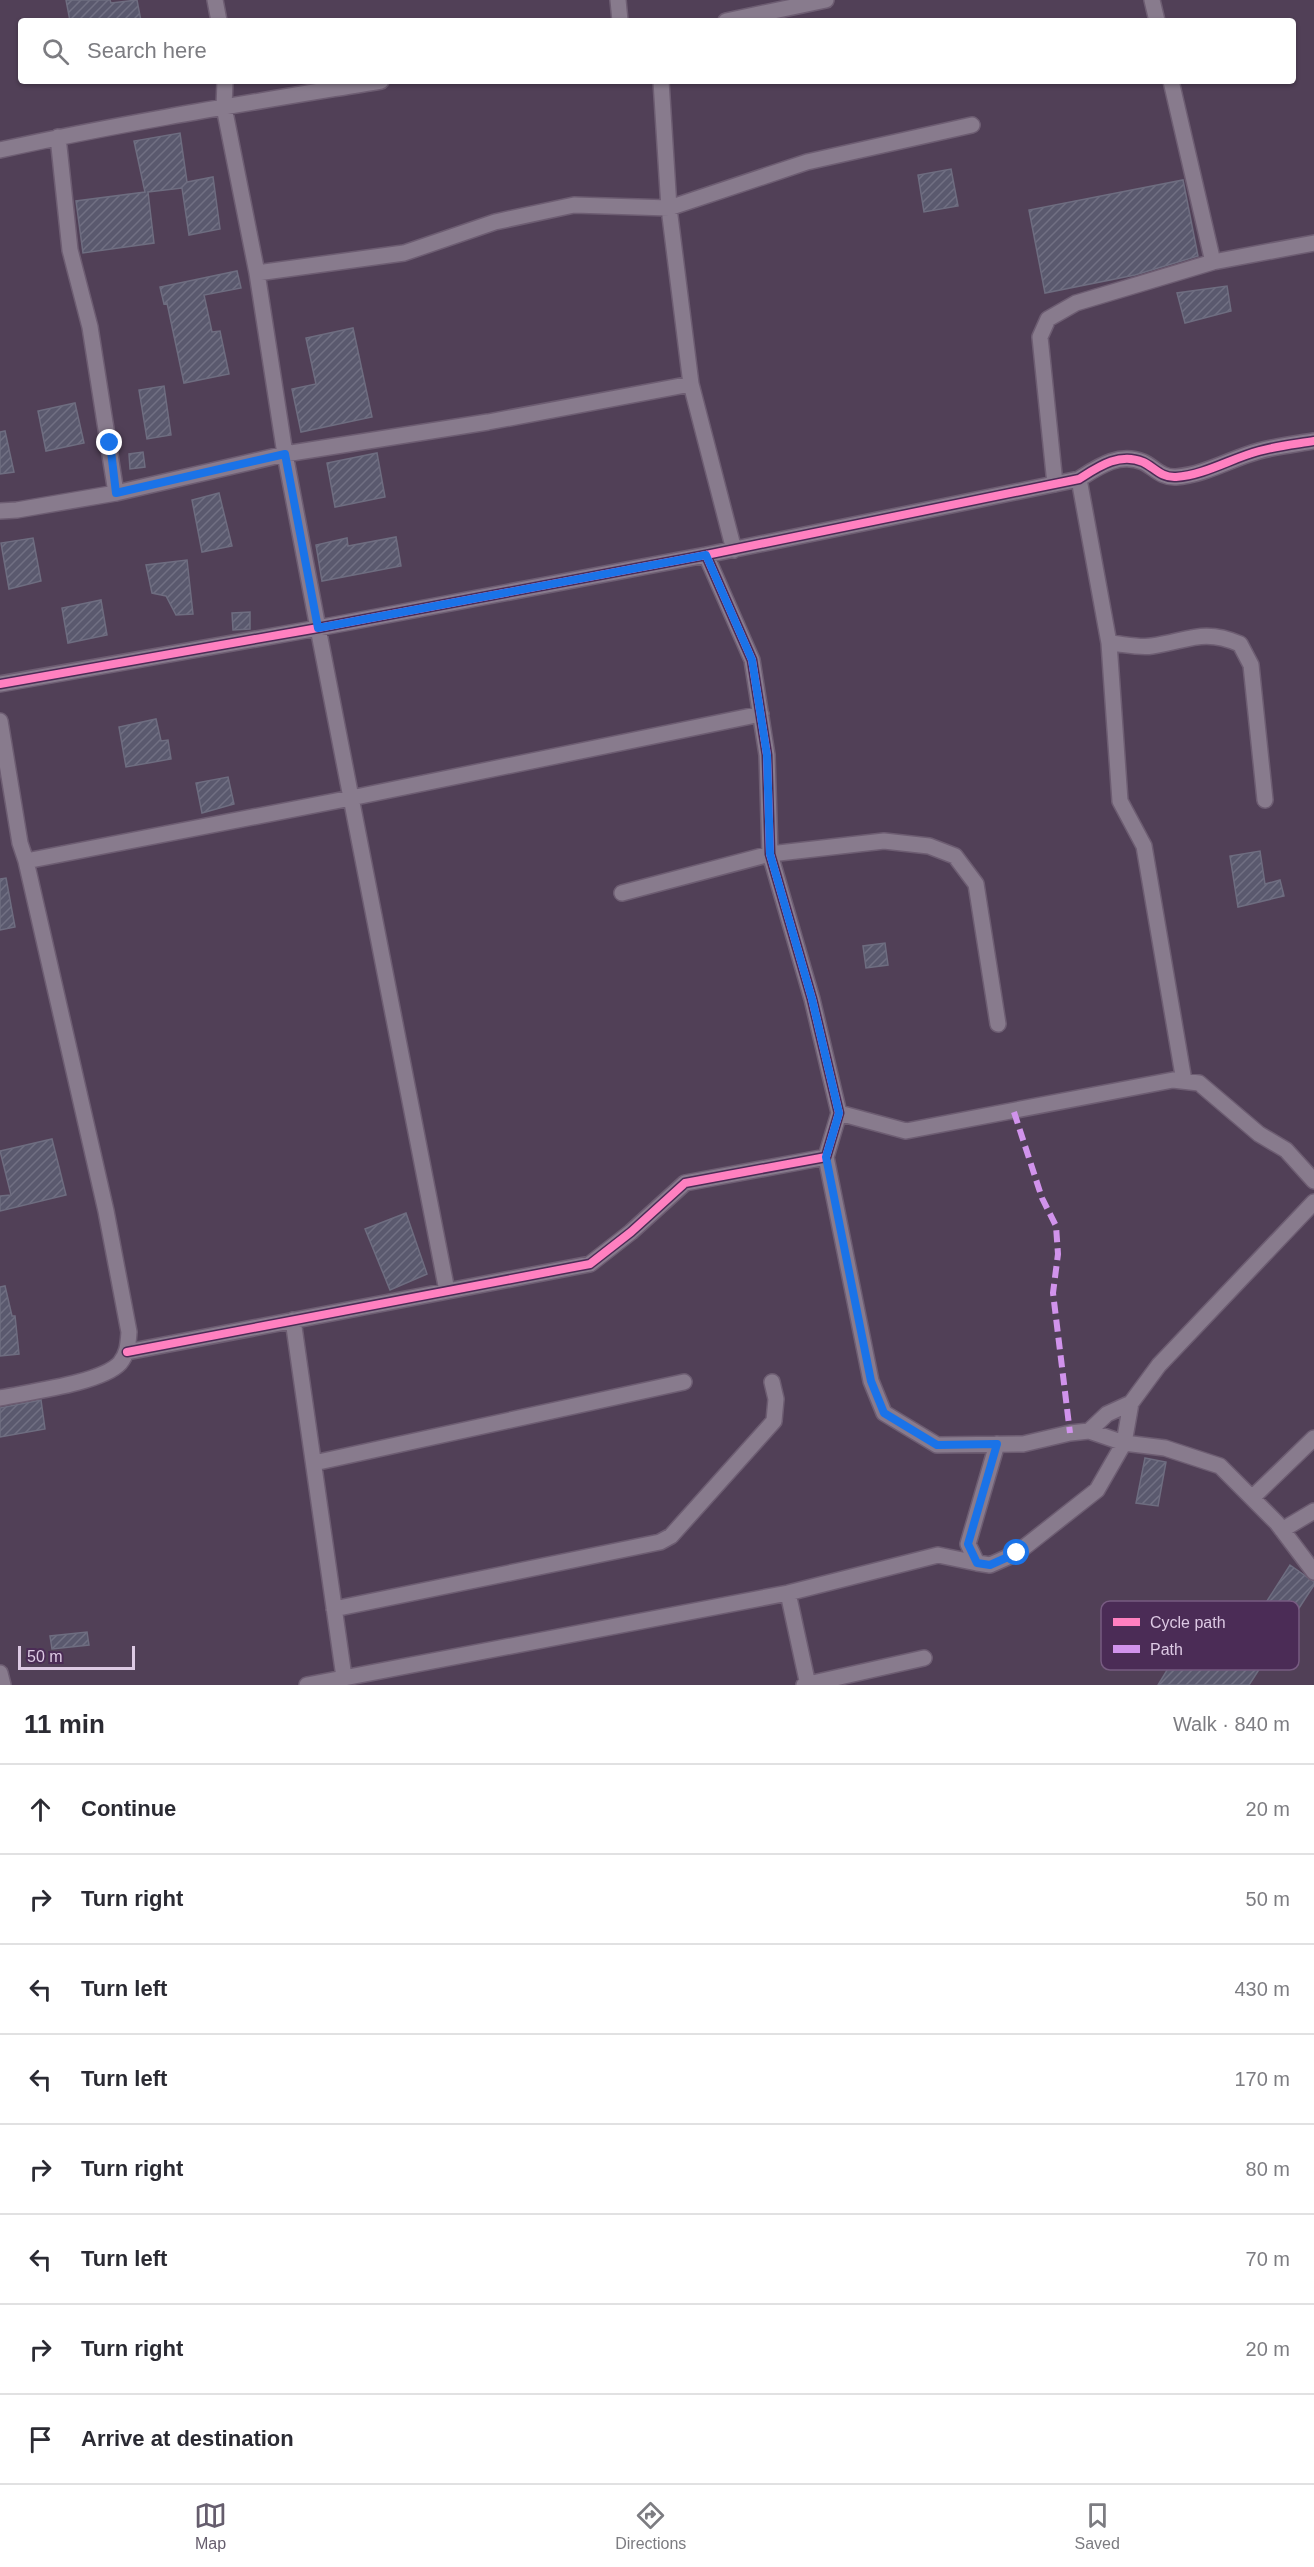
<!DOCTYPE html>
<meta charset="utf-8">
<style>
:root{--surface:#fff;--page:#f7f7f7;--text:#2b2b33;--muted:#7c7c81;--line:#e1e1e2;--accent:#655d6d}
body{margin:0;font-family:Helvetica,sans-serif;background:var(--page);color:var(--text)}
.scale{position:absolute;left:18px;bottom:15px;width:117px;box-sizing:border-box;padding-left:6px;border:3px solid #ddcae4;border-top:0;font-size:16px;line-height:21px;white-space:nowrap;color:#ddcae4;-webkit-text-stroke:4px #4b2c56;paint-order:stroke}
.stop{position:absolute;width:18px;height:18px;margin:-14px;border:4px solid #1a73e8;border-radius:50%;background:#fff}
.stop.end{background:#1a73e8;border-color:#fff;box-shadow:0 2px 6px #0008}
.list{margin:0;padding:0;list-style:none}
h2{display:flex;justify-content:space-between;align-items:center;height:78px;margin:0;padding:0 24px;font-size:26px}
h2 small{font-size:20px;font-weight:400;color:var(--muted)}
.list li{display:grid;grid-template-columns:39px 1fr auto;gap:18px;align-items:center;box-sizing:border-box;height:90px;padding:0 24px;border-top:2px solid var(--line)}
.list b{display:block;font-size:22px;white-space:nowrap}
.list em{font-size:20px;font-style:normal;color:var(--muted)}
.icon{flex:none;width:33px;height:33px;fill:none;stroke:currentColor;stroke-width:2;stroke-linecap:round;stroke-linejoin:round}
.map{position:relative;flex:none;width:1314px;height:1685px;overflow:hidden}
.search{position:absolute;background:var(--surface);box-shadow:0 2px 4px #0004;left:18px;right:18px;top:18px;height:66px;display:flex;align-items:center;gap:15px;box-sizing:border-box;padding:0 21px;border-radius:6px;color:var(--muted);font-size:22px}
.sheet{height:798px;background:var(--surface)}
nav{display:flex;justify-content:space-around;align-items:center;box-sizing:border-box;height:84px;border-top:2px solid var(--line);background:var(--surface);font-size:16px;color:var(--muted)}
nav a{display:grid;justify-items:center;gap:3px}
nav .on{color:var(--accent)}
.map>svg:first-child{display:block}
</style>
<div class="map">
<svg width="1314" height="1685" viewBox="0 0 1314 1685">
<defs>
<pattern id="building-hatch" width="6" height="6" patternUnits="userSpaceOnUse" patternTransform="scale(1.5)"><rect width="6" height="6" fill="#5a596e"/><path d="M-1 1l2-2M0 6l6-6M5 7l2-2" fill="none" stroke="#717083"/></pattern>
</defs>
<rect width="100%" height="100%" fill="#514057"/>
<path fill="url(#building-hatch)" stroke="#6e6d80" stroke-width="1.5" d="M66 0H110L111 3 137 0 141 21H70Z
M180 133 187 182 213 177 220 229 189 235 182 188 148 192 154 243 83 253 76 201 145 192 134 141Z
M951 169 958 206 924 212 918 175Z
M1183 180 1198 256 1135 275 1045 293 1029 210Z
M237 271 241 288 204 295 212 332 220 331 229 374 184 383 167 303 164 304 160 287Z
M1227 286 1231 311 1185 323 1177 293Z
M353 328 372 417 301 432 292 389 316 384 306 338Z
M164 386 171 435 147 439 139 390Z
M75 403 84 443 46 451 38 411Z
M5 431 14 472 0 474V432Z
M143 452 145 467 130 469 129 454Z
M377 453 385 497 335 507 327 463Z
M219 493 232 546 202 552 192 500Z
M396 537 401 566 322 581 316 545 347 538 348 546Z
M33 538 41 581 9 589 1 543Z
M187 560 193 614 176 615 166 596 152 593 146 565Z
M101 600 107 635 68 643 62 608Z
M250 612V629L233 630 232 613Z
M156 719 161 741 168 740 171 759 126 767 119 727Z
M228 777 234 804 202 813 196 783Z
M1260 851 1265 884 1280 880 1284 896 1238 907 1230 856Z
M6 878 15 927 0 930V879Z
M885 943 888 965 866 968 863 946Z
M52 1139 66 1195 0 1211V1196L11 1195 0 1151Z
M406 1213 427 1274 390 1290 365 1229Z
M5 1286 12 1316H15L19 1354 0 1356V1287Z
M41 1400 45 1429 0 1437V1408Z
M1145 1458 1166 1462 1158 1506 1136 1503Z
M1290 1565 1314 1582V1585L1249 1685H1158L1194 1626 1235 1651Z
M87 1632 89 1645 52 1649 50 1636Z"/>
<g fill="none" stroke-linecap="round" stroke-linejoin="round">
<g stroke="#6d5d72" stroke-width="18">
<path id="minor" d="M215 0 219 21
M618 0 620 21
M1152 0 1157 21
M726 21 826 0
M225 81 224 107 257 273 285 454 318 628 447 1291
M1171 81 1213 262
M58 137 70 250 90 327 116 493
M0 150C126 122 254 102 381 81
M257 273 404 253 495 222 574 205 669 208 807 162 972 125
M691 384 734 550
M1079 479 1109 643 1120 801 1144 846 1184 1081
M1055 484 1040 337 1048 319 1076 303 1213 262 1314 243
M0 511 17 510 116 493 285 454 488 422 691 384 669 208 661 81
M1109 643C1123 644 1139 648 1152 646 1188 641 1203 628 1240 644L1251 665 1265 800
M0 684 318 628 706 555 1079 479C1098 467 1119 452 1143 462 1154 467 1161 478 1176 477 1205 475 1232 458 1259 451 1277 446 1296 444 1314 441
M0 721 20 843 26 861 106 1211 129 1332C128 1344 128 1353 120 1363 102 1383 28 1392 0 1398
M26 861 351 798 761 714
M622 893 770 854 884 841 929 846 955 856 976 884 998 1024
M839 1113 906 1131 1173 1080 1199 1083 1259 1134 1286 1150 1314 1181
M826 1157 871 1381 884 1413 937 1445 1023 1444 1070 1433 1089 1431 1124 1443 1165 1448 1220 1466 1277 1523 1314 1572
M293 1320 344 1677
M127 1352 590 1264 631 1232 685 1183 826 1157 839 1113 812 999 770 854 767 755 752 660 706 555
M1089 1431 1107 1414 1131 1403
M997 1444 968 1544 977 1563 990 1565 1017 1553 1097 1490 1124 1443 1131 1403 1159 1365 1314 1202
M314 1463 684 1382
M1252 1498 1314 1438
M1282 1530 1314 1511
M788 1593 808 1685
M334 1609 660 1542 671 1536 774 1421 776 1399 772 1382
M0 1673 3 1685
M307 1685 788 1593 938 1555 977 1563
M804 1685 924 1658"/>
</g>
<use href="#minor" stroke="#887b8d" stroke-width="15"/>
<path stroke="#d193ec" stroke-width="6" stroke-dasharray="12 6" stroke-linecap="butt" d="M1014 1112 1042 1198 1056 1226 1058 1254 1053 1293 1070 1433"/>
<g stroke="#4b2c56" stroke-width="11">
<path id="cycleway" d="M0 684 318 628 706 555 1079 479C1098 467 1119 452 1143 462 1154 467 1161 478 1176 477 1205 475 1232 458 1259 451 1277 446 1296 444 1314 441
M127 1352 590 1264 631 1232 685 1183 826 1157 839 1113 812 999 770 854 767 755 752 660 706 555"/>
</g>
<use href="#cycleway" stroke="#ff80c0" stroke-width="8"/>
</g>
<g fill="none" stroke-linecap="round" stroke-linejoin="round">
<path stroke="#1a73e8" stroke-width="8" d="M110 443 116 493 285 454 318 628 706 555 752 660 767 755 770 854 812 999 839 1113 826 1157 871 1381 884 1413 937 1445 997 1444 968 1544 977 1563 990 1565 1017 1553"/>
</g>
<rect x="1101" y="1601" width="198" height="69" rx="9" fill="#4b2c56" stroke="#775b81" stroke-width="1.5"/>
<rect x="1113" y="1618" width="27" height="8" fill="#ff80c0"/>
<rect x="1113" y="1645" width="27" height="8" fill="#d193ec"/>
<g font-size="16" fill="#ddcae4">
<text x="1150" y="1628">Cycle path</text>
<text x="1150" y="1655">Path</text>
</g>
</svg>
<div class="scale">50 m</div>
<div class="stop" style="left:1017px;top:1553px"></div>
<div class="stop end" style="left:110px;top:443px"></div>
<div class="search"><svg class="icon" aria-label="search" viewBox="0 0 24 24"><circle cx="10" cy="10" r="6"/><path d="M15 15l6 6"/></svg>Search here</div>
</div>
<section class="sheet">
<h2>11 min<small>Walk · 840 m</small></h2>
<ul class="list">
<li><svg class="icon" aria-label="ahead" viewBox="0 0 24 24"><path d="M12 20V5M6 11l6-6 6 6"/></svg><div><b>Continue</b></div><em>20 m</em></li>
<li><svg class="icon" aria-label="right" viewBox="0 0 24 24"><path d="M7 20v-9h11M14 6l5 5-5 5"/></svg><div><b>Turn right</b></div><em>50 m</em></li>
<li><svg class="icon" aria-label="left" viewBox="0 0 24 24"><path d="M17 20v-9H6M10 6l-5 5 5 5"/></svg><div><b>Turn left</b></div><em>430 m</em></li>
<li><svg class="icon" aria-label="left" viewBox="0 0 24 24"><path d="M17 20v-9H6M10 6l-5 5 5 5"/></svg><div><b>Turn left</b></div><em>170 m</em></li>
<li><svg class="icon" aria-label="right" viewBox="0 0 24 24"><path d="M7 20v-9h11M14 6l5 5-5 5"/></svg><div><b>Turn right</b></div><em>80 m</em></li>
<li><svg class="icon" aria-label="left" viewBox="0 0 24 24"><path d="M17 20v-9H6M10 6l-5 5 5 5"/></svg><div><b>Turn left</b></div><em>70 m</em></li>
<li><svg class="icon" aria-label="right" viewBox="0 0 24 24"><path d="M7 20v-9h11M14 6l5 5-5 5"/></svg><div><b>Turn right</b></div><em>20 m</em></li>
<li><svg class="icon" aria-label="arrive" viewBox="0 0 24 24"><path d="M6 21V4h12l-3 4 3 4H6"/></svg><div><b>Arrive at destination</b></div></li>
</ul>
</section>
<nav>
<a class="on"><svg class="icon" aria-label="map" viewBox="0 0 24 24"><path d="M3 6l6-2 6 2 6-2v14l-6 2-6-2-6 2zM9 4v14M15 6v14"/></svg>Map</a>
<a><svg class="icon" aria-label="directions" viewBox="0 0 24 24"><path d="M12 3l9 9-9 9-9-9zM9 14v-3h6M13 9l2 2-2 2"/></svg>Directions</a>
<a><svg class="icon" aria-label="saved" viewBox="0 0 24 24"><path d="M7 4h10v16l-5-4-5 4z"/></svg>Saved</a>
</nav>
